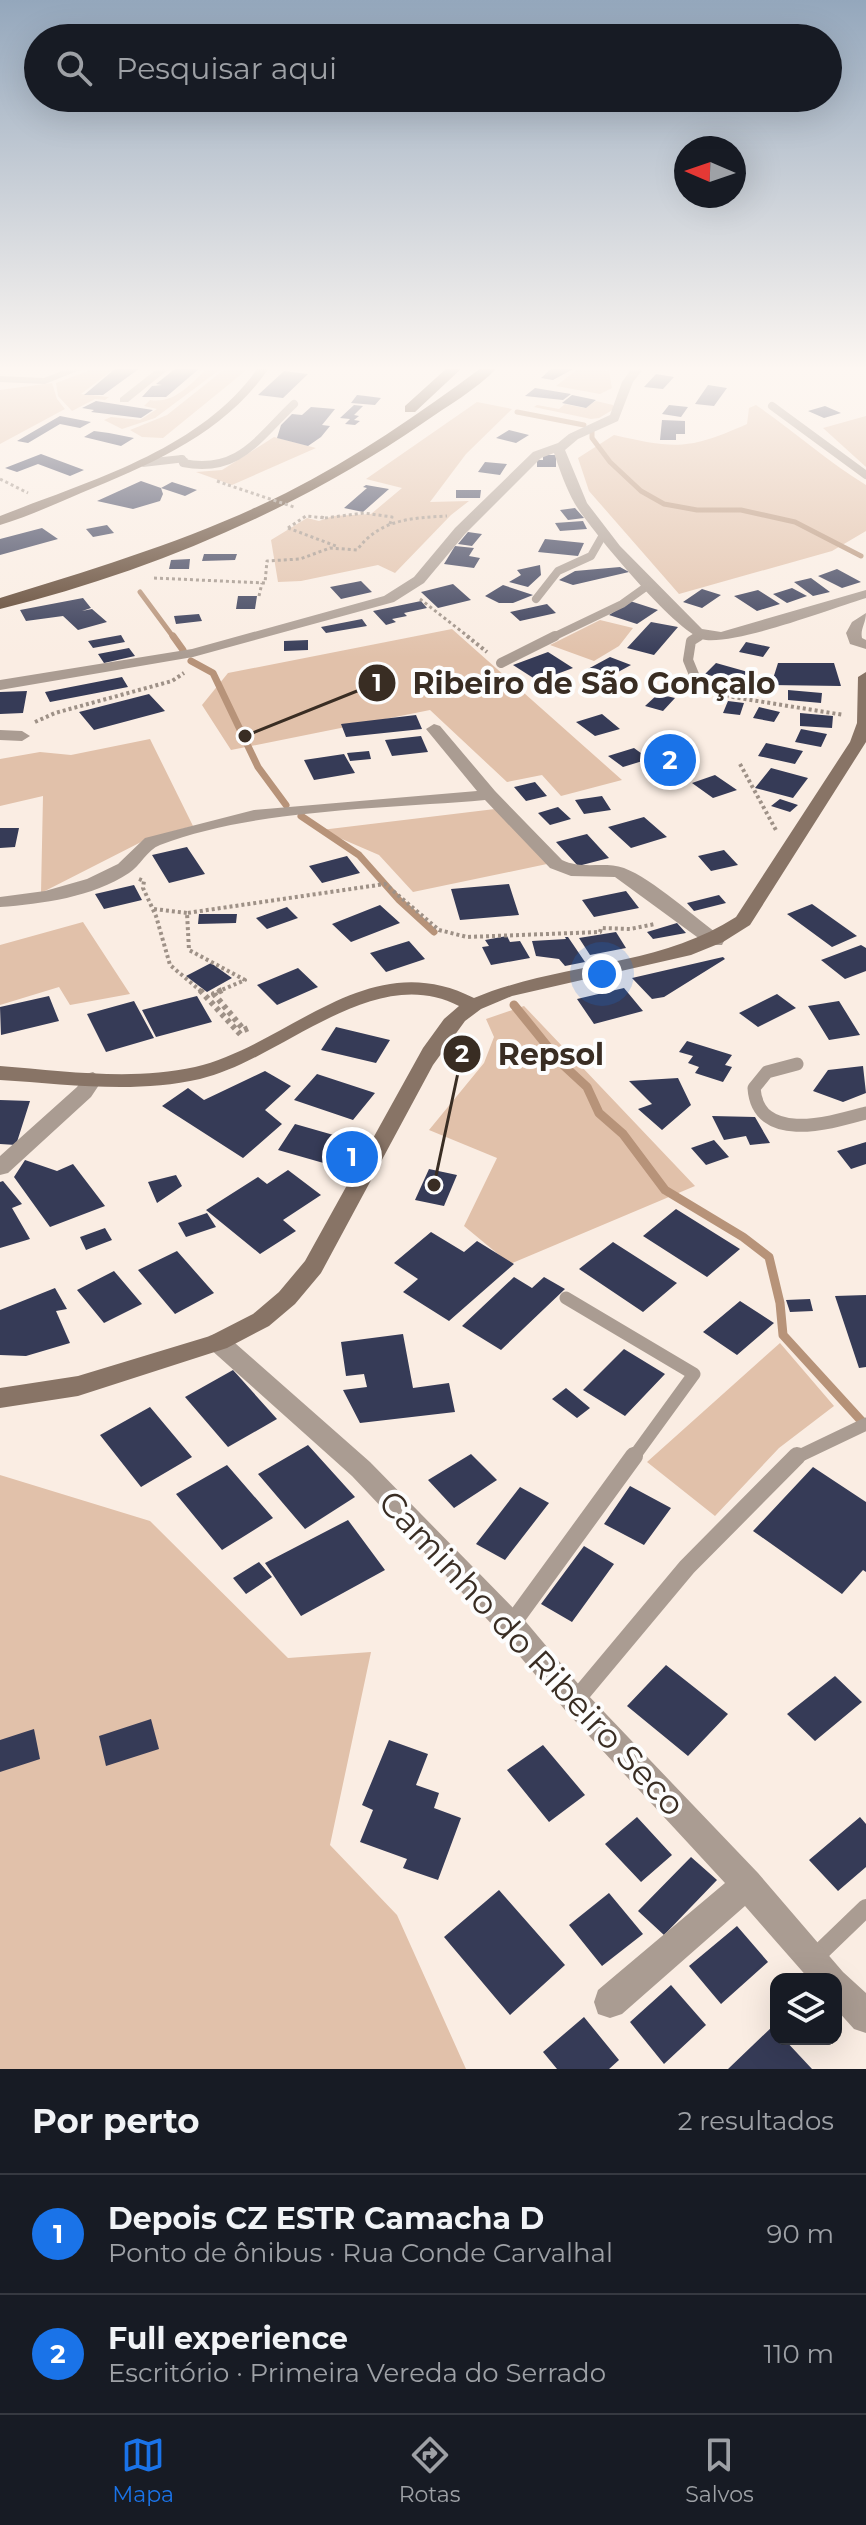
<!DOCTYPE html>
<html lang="pt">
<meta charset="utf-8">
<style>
:root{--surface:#171b24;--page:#20242c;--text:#f1f3f6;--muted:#9ea1a6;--line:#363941;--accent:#1a73e8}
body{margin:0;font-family:Montserrat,sans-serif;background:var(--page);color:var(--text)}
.controls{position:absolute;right:24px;bottom:24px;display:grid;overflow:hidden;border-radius:16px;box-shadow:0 8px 32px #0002}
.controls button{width:72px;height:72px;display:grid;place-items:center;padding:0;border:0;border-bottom:2px solid var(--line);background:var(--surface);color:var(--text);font:40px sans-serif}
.compass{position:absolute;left:674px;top:136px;width:72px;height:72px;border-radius:50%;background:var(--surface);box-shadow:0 8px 32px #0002;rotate:272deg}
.you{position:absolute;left:602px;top:974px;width:28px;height:28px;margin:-20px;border:6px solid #fff;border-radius:50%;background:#1a73e8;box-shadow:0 0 0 12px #1a73e833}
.badge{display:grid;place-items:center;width:52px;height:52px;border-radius:50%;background:var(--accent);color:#fff;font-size:26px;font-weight:700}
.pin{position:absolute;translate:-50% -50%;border:4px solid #fff;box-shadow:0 2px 8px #0006}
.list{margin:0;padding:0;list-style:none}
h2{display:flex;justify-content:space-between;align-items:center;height:104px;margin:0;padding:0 32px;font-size:34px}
h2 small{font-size:26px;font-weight:400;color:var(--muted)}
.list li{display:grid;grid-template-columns:52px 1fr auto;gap:24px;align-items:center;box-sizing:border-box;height:120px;padding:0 32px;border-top:2px solid var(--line)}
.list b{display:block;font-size:30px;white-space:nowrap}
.list p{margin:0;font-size:26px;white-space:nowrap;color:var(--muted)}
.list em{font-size:26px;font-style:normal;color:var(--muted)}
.icon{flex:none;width:44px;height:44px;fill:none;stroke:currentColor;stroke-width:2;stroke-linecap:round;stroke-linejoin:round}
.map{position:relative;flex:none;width:866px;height:2069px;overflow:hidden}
.search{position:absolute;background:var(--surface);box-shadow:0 8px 32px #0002;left:24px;right:24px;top:24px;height:88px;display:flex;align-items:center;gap:20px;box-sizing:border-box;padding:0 28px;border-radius:44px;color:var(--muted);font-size:30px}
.sheet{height:344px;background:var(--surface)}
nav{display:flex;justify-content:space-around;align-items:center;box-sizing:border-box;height:112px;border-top:2px solid var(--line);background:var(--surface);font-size:22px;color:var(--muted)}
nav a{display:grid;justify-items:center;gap:4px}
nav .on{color:var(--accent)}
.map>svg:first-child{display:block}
</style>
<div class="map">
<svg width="866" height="2069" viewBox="0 0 866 2069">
<rect width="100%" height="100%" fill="#faede3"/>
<path fill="#e1c1aa" d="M96 368H115L81 394 109 397 105 400 95 399 72 411 58 396 56 383Z
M208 368H222L155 418 122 429 104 420 111 417 140 420 157 409 144 406 150 400C175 404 190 384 208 368Z
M226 368H249L163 438 142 437 130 430 167 415Z
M579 368 609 371 612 388 600 394 556 386Z
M52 383 57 399 65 409 0 444V390Z
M596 401 613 405 614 409 599 418 591 419 534 407 537 405 559 409 565 404 584 408Z
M477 402 512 409 466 454 430 502 469 501 451 515 395 573 378 565 301 581 278 582 271 540 307 518 319 521 333 516 371 514 402 488 366 479Z
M756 405C794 431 827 461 866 485V531L832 551 679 594 589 491 578 458 614 435C675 449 689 450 747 424L749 408Z
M866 416V467L823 428Z
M274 437 316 448 232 485 196 472 222 470Z
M600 620 633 628 619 646 594 661 550 645Z
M452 629 622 780 561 796 542 775 507 782 430 710 231 750 202 705 228 673Z
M150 739 193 826 149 838 41 893 43 796 0 806V759L40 752 71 755Z
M495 809 547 864 413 892 379 855 321 830Z
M83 922 130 994 70 1005 59 987 0 1005V945Z
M524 1006 695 1186 510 1264 464 1226 497 1158 429 1130 484 1063 494 1037 486 1019Z
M780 1343 834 1406 779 1448 715 1516 647 1462Z
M0 1475 150 1521 288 1658 371 1652 330 1845 397 1915 466 2069H0Z"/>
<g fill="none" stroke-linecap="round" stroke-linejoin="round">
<path stroke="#b79379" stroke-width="5" d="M517 412 584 425
M592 431V438L610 462 641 491 664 504 697 510H741L795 522 861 556
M140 592 174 638"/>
<path stroke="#b79379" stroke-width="7" d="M173 636 183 650
M191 661 213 673 258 767 286 805
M301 816 359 855 399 900 434 932"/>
<path stroke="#b79379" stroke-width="9" d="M514 1005 561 1063 587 1087 599 1113 623 1134 665 1190 743 1237 769 1257 780 1303 783 1335 866 1426"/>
</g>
<path fill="#363b57" d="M116 368H140L103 395H84Z
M176 368H200L166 397H142L152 386 162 385 156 384Z
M552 368H567L573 369 553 380 541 378Z
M284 371 308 374 283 398 258 395Z
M656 374 674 377 663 389 644 387Z
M708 385 727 388 714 406 695 404Z
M535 388 571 394 563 400 525 396Z
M357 395 366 396 381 398 375 405 351 403Z
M572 395 596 400 586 408 562 403Z
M96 401 121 405 153 410 141 418 91 412 94 410 82 408Z
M354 405 363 406 354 415 359 416 354 420 360 421 355 425 345 424 350 419 340 418Z
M669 405 688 407 681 417 662 414Z
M825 406 841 413 824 418 808 411Z
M311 407 335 409 322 425 330 426 321 437 308 446 277 438 281 425 292 414 302 415Z
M60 416 91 422 80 428 60 424 28 443 17 441Z
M662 420 685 421V434H676V440H660Z
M509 430 529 435 516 443 496 438Z
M94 431 109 433 134 438 121 446 84 437Z
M41 454 84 470 70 476 38 464 17 472 5 468Z
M543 455H556V467H537V460H543Z
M485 462 507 464 500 475 478 472Z
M141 481 161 488 172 482 197 490 185 496 161 488 163 494 160 501 133 509 97 501Z
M366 485 389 489 363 512 344 508 367 488 363 487Z
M456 490H481L480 498H456Z
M575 508 584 518 568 520 560 510Z
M583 521 587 529 560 531 555 523Z
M107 525 114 533 93 537 86 529Z
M42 528 58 539 0 555V539Z
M468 532 482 534 472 546 458 544Z
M545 539 584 543 578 556 538 552Z
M455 546 474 548 469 556 480 558 474 568 444 564Z
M204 554H237L235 560 202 561Z
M190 559 189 569H169L171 560Z
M540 565 541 575 528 587 509 582 521 575 517 570Z
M620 567 629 572 573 585 559 580 575 571Z
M837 569 861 582 842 588 818 576Z
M811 578 830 592 813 596 794 582Z
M361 581 372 592 341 599 330 587Z
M453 584 471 600 438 608 421 592Z
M503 585 533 595 513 603H499L485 596Z
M792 588 807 596 787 603 773 594Z
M702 589 721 595 702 608 683 602Z
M758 590 780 604 757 611 734 596Z
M238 596H257L255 609H236Z
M83 598 91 608 82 611 92 609 107 622 78 630 63 616 26 621 20 610Z
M421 601 427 608 404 613 407 616 392 619 396 622 386 625 373 611Z
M630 601 658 610 637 624 609 615Z
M547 604 556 613 520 621 510 612Z
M199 614 202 621 176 624 174 616Z
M362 619 367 626 326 633 321 627Z
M651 622 678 627 654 655 627 648Z
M121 635 125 642 93 648 88 641Z
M308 640V650L284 651V641Z
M746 642 770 647 763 657 739 652Z
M129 648 135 656 104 663 98 654Z
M548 652 573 668 538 681 513 665Z
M610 657 631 665 607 678 586 670Z
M716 663 748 672 737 683 705 674Z
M778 663H834L841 686 771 685Z
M122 677 128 687 50 702 45 692Z
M788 690 822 693 821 703 788 700Z
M27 691 23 713 0 714V692Z
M149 694 165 711 94 730 79 712Z
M658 694 675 698 663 711 645 706Z
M728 701 744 703 740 715 723 713Z
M759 707 780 712 774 722 753 718Z
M800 713 833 716 832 728 800 726Z
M602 714 620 729 595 736 576 722Z
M416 715 422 729 346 737 341 724Z
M801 729 827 734 821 747 795 742Z
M421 736 428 752 392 756 385 740Z
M766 743 803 751 795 764 758 756Z
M634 748 649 759 623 767 608 756Z
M369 751 371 759 350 761 347 753Z
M344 754 355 773 314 780 304 760Z
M771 768 808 778 793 798 755 788Z
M715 775 737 790 713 798 692 783Z
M535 782 547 796 526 801 514 787Z
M602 796 611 810 584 814 575 800Z
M780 799 798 805 790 812 771 806Z
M558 807 571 819 550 825 538 813Z
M644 817 667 837 631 848 608 827Z
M0 828H19L15 847 0 848Z
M587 834 609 858 578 866 556 842Z
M187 847 205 874 169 883 152 855Z
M724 850 738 865 711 871 698 856Z
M347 856 360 873 322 883 309 866Z
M509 884 519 915 460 920 451 889Z
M134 885 142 900 104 909 95 894Z
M626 891 639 908 594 917 582 900Z
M719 895 726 903 694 911 687 903Z
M812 904 857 936 832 947 787 914Z
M380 905 400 923 351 942 332 924Z
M287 907 298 918 267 929 256 918Z
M199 914H237L236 923 198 924Z
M677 923 686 933 653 939 647 932Z
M616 932 626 948 590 955 579 938Z
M507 936 510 942 520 941 530 958 491 965 482 947 489 946 485 940Z
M565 937H568L585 962 565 966 559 959 536 956 532 941 566 939Z
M409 941 425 959 386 972 370 953Z
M861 945 866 948V971L845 979 821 960Z
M723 957 725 959 664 997 652 999 632 978Z
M211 963 232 978 207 992 186 976Z
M298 968 318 987 277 1005 257 985Z
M624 988 643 1011 594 1024 577 999Z
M777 994 796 1008 758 1027 739 1013Z
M49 996 59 1021 1 1035 0 1007Z
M197 996 212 1022 156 1037 142 1010Z
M134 1001 154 1038 106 1052 87 1014Z
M839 1001 860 1035 829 1040 808 1006Z
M336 1027 390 1040 376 1063 321 1050Z
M687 1041 732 1055 725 1065 732 1067 723 1082 695 1073 699 1067 688 1063 693 1056 679 1052Z
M863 1066 866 1093 843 1102 813 1091 828 1070Z
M265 1071 291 1086 265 1110 282 1124 243 1158 162 1106 188 1088 204 1100Z
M317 1074 375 1093 353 1120 294 1100Z
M678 1078 691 1105 662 1130 638 1109 652 1104 629 1081Z
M0 1100 30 1101 16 1145 0 1144Z
M712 1116 755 1117 770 1143 750 1145 746 1136 724 1140Z
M295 1124 344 1138 327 1164 278 1150Z
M714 1140 729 1157 706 1165 691 1148Z
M866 1142V1164L851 1169 837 1151Z
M25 1160 57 1171 73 1164 105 1206 50 1227 14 1177Z
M429 1169 457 1175 444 1206 415 1200Z
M288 1170 321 1195 283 1220 296 1231 260 1254 206 1210 258 1177 267 1184Z
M176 1175 182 1186 157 1203 148 1182Z
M3 1181 22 1204 12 1208 30 1239 0 1248V1182Z
M676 1209 740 1249 707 1277 643 1236Z
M207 1213 216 1227 186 1237 178 1223Z
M105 1228 112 1240 86 1250 80 1237Z
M431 1232 464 1252 477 1241 514 1264 449 1321 403 1292 418 1279 394 1263Z
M613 1242 677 1283 643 1312 579 1269Z
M177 1251 214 1293 175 1314 138 1270Z
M114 1271 142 1304 104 1323 77 1290Z
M514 1277 532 1288 544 1277 565 1289 501 1350 462 1326Z
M55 1288 67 1309 56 1311 70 1343 26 1356 0 1355V1310Z
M866 1295V1367L859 1368 835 1296Z
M810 1299 813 1311 790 1312 786 1300Z
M740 1301 774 1323 737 1355 703 1332Z
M403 1334 413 1388 449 1383 455 1412 360 1423 343 1390 367 1387 364 1374 346 1376 341 1342Z
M624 1349 665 1374 625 1416 583 1390Z
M233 1370 277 1419 228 1447 185 1397Z
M566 1388 590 1408 577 1418 552 1399Z
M150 1407 192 1457 141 1487 100 1435Z
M308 1445 355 1497 305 1529 258 1474Z
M471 1454 497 1480 454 1508 428 1480Z
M227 1465 273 1518 222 1550 176 1494Z
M813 1467 866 1502V1572L863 1570 842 1594 753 1531Z
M630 1486 671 1508 644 1545 604 1524Z
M520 1487 549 1503 505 1560 476 1544Z
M348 1520 385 1570 301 1616 265 1563Z
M584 1546 614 1564 572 1622 541 1604Z
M259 1562 272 1577 246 1594 233 1578Z
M666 1665 728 1714 688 1756 627 1706Z
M835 1676 862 1702 815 1741 787 1714Z
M151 1719 159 1749 106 1766 99 1736Z
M34 1729 40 1759 0 1772V1740Z
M389 1740 428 1754 416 1785 439 1793 434 1808 461 1818 438 1880 403 1868 407 1859 360 1842 373 1810 362 1805Z
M543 1745 585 1795 549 1822 507 1770Z
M637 1817 672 1855 641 1882 605 1844Z
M860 1817 866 1824V1867L838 1891 809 1860Z
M691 1857 717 1880 664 1935 638 1911Z
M499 1890 565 1965 510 2015 444 1937Z
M609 1893 643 1934 602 1966 569 1925Z
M737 1926 768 1962 721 2004 689 1966Z
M671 1985 706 2025 664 2064 630 2022Z
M584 2017 619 2060 609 2069H557L543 2052Z
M773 2026 776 2039H784L812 2069H728Z"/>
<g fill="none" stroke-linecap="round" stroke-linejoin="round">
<path stroke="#9e9187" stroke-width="3" stroke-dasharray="3 3" stroke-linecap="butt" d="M0 479 28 493
M217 481 228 485
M325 518 364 513 392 517 390 524
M288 528 336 546
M288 528 306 516 325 518 321 517
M154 578 265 583 267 561 300 559 330 548 357 550C380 519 411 518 447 516
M259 596 262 583
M420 599 470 638"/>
<path stroke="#9e9187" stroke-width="4" stroke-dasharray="3 3" stroke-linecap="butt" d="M467 636 487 652
M708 693 844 715
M35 722 55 713 172 681 184 673
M740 764 777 832
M139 879 144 881 143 888 156 916 170 965 202 992
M154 909 187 913
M217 992 245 980 189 950 187 913 385 884 439 930 467 937 600 932 601 928 630 929 655 924"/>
<path stroke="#9e9187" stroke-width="6" stroke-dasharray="4 4" stroke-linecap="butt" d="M200 990 241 1035
M222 990 214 994 244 1030 251 1027"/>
<path stroke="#aa9c92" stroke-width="8" d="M772 406 866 475
M182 459 183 463C239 474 258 438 294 404
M536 599 558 571 591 556 603 535
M551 638 622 604 650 584
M696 638 702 635"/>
<path stroke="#aa9c92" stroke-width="10" d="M501 663 555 636
M697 682 688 660 691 641 699 636"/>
<path stroke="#aa9c92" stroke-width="13" d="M797 1064 767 1072 754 1088C758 1145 833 1122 866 1113
M566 1298 694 1374 633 1458
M795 1458 866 1424"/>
<path stroke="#aa9c92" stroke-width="18" d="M511 1625 634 1456
M575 1701 687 1567 797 1456
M812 1960 866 1908"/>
<path fill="#aa9c92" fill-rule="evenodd" d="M69 368H85L45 384 0 382V376L44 378Z
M158 368H170L128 402H120V398Z
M632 368H644L633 382 618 421 578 439 565 450 587 503 620 546 702 629 721 632 866 590V598C827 610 742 643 706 640 679 637 591 530 575 504 566 488 560 471 554 453L541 458 465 534 424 583 394 602 193 657 0 690V680L192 649 384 596 414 577 455 528 533 452 558 443 569 434 610 415 622 382Z
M182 455 188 459 186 462 143 467 137 463 143 459Z
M866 613C866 623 860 629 862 638L866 640V649L850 644 846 633 852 622Z
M434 724 440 726 495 791 562 860C582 870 604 861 624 868 653 879 695 918 722 937L724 941 722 945H708L615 877 571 876 550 868 485 800C384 809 254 809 160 845 147 850 140 866 129 873 93 897 42 904 0 907V897L45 891 87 879 118 864 145 838 254 810 477 791 426 729Z
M0 730 22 731 30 736 22 741 0 740Z
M93 1072 103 1079 91 1097 8 1173 0 1175V1156L77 1087 86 1074Z
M218 1333 227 1336 370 1462 521 1616 585 1692 758 1873 843 1972 866 1993V2033L854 2029 836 2009V1979H809L745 1906 622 2014 610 2018 598 2014 594 2002 598 1990 725 1883 565 1710 501 1634 352 1476 209 1348 206 1342 209 1336Z"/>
<path fill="#887466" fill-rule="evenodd" d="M258 368H269C225 433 152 464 81 493 55 504 27 517 0 525V516C89 481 201 450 258 368Z
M866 672V742L750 925 723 942 691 955 512 996 481 1009 465 1021 433 1065 321 1273 295 1304 269 1326 227 1348 78 1396 0 1408V1388L78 1376 210 1336 253 1314 279 1292 305 1261 423 1048 444 1019 459 1006C373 961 282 1060 200 1079 134 1094 66 1084 0 1080V1066C64 1071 132 1081 195 1067 291 1044 368 944 474 998 560 962 657 968 736 917L850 742 857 723 858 677Z"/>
<path fill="#5a402c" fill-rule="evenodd" d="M447 368H462L415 412H405V406Z
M481 368H497C476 390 447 406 423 423 297 510 149 572 0 609V598C97 568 194 539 286 493 355 458 419 414 481 368Z"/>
<path stroke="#9e9187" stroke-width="3" stroke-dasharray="3 3" stroke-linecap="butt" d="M228 485 294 507"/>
</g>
<linearGradient id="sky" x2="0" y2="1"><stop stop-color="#94a7bc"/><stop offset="0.56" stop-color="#fdf7f2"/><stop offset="1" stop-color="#fdf7f2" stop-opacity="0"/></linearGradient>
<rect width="866" height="658" fill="url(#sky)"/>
<g text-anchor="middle" stroke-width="8" stroke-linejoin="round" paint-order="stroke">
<g font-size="34" fill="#392d23" stroke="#fdfdfd">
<text transform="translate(532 1653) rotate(47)" y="12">Caminho do Ribeiro Seco</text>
</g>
</g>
<path fill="none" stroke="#392d23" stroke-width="3" d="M245 736L377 683M434 1185L462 1054"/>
<g fill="#392d23" stroke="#fdfdfd" stroke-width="3">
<circle cx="245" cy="736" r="8"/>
<circle cx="434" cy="1185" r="8"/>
<circle cx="377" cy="683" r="20"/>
<circle cx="462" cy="1054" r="20"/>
</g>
<g font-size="24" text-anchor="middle" font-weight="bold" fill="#fff">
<text x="377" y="691">1</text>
<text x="462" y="1062">2</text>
</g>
<g font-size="30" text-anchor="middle" font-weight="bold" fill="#392d23" stroke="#fdfdfd" stroke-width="8" stroke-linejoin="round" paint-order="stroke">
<text x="594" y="694">Ribeiro de São Gonçalo</text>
<text x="551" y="1065">Repsol</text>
</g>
</svg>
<div class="controls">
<button><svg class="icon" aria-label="layers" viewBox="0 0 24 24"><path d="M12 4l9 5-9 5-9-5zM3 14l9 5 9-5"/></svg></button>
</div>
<svg class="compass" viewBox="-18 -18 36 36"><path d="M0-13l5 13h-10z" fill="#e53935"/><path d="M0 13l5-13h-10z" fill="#9ea1a6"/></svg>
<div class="you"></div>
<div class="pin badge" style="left:352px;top:1157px">1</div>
<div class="pin badge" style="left:670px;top:760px">2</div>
<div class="search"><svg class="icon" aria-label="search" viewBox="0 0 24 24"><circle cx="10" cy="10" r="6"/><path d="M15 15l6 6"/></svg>Pesquisar aqui</div>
</div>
<section class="sheet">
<h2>Por perto<small>2 resultados</small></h2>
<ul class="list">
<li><span class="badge">1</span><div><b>Depois CZ ESTR Camacha D</b><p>Ponto de ônibus · Rua Conde Carvalhal</p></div><em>90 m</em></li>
<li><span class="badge">2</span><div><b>Full experience</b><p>Escritório · Primeira Vereda do Serrado</p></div><em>110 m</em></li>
</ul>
</section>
<nav>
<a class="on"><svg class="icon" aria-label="map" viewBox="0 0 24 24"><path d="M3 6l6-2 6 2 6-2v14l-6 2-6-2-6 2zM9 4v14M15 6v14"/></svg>Mapa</a>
<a><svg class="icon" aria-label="directions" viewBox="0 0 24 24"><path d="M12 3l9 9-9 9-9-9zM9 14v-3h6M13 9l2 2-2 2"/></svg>Rotas</a>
<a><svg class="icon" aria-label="saved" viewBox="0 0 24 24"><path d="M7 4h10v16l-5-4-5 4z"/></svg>Salvos</a>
</nav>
